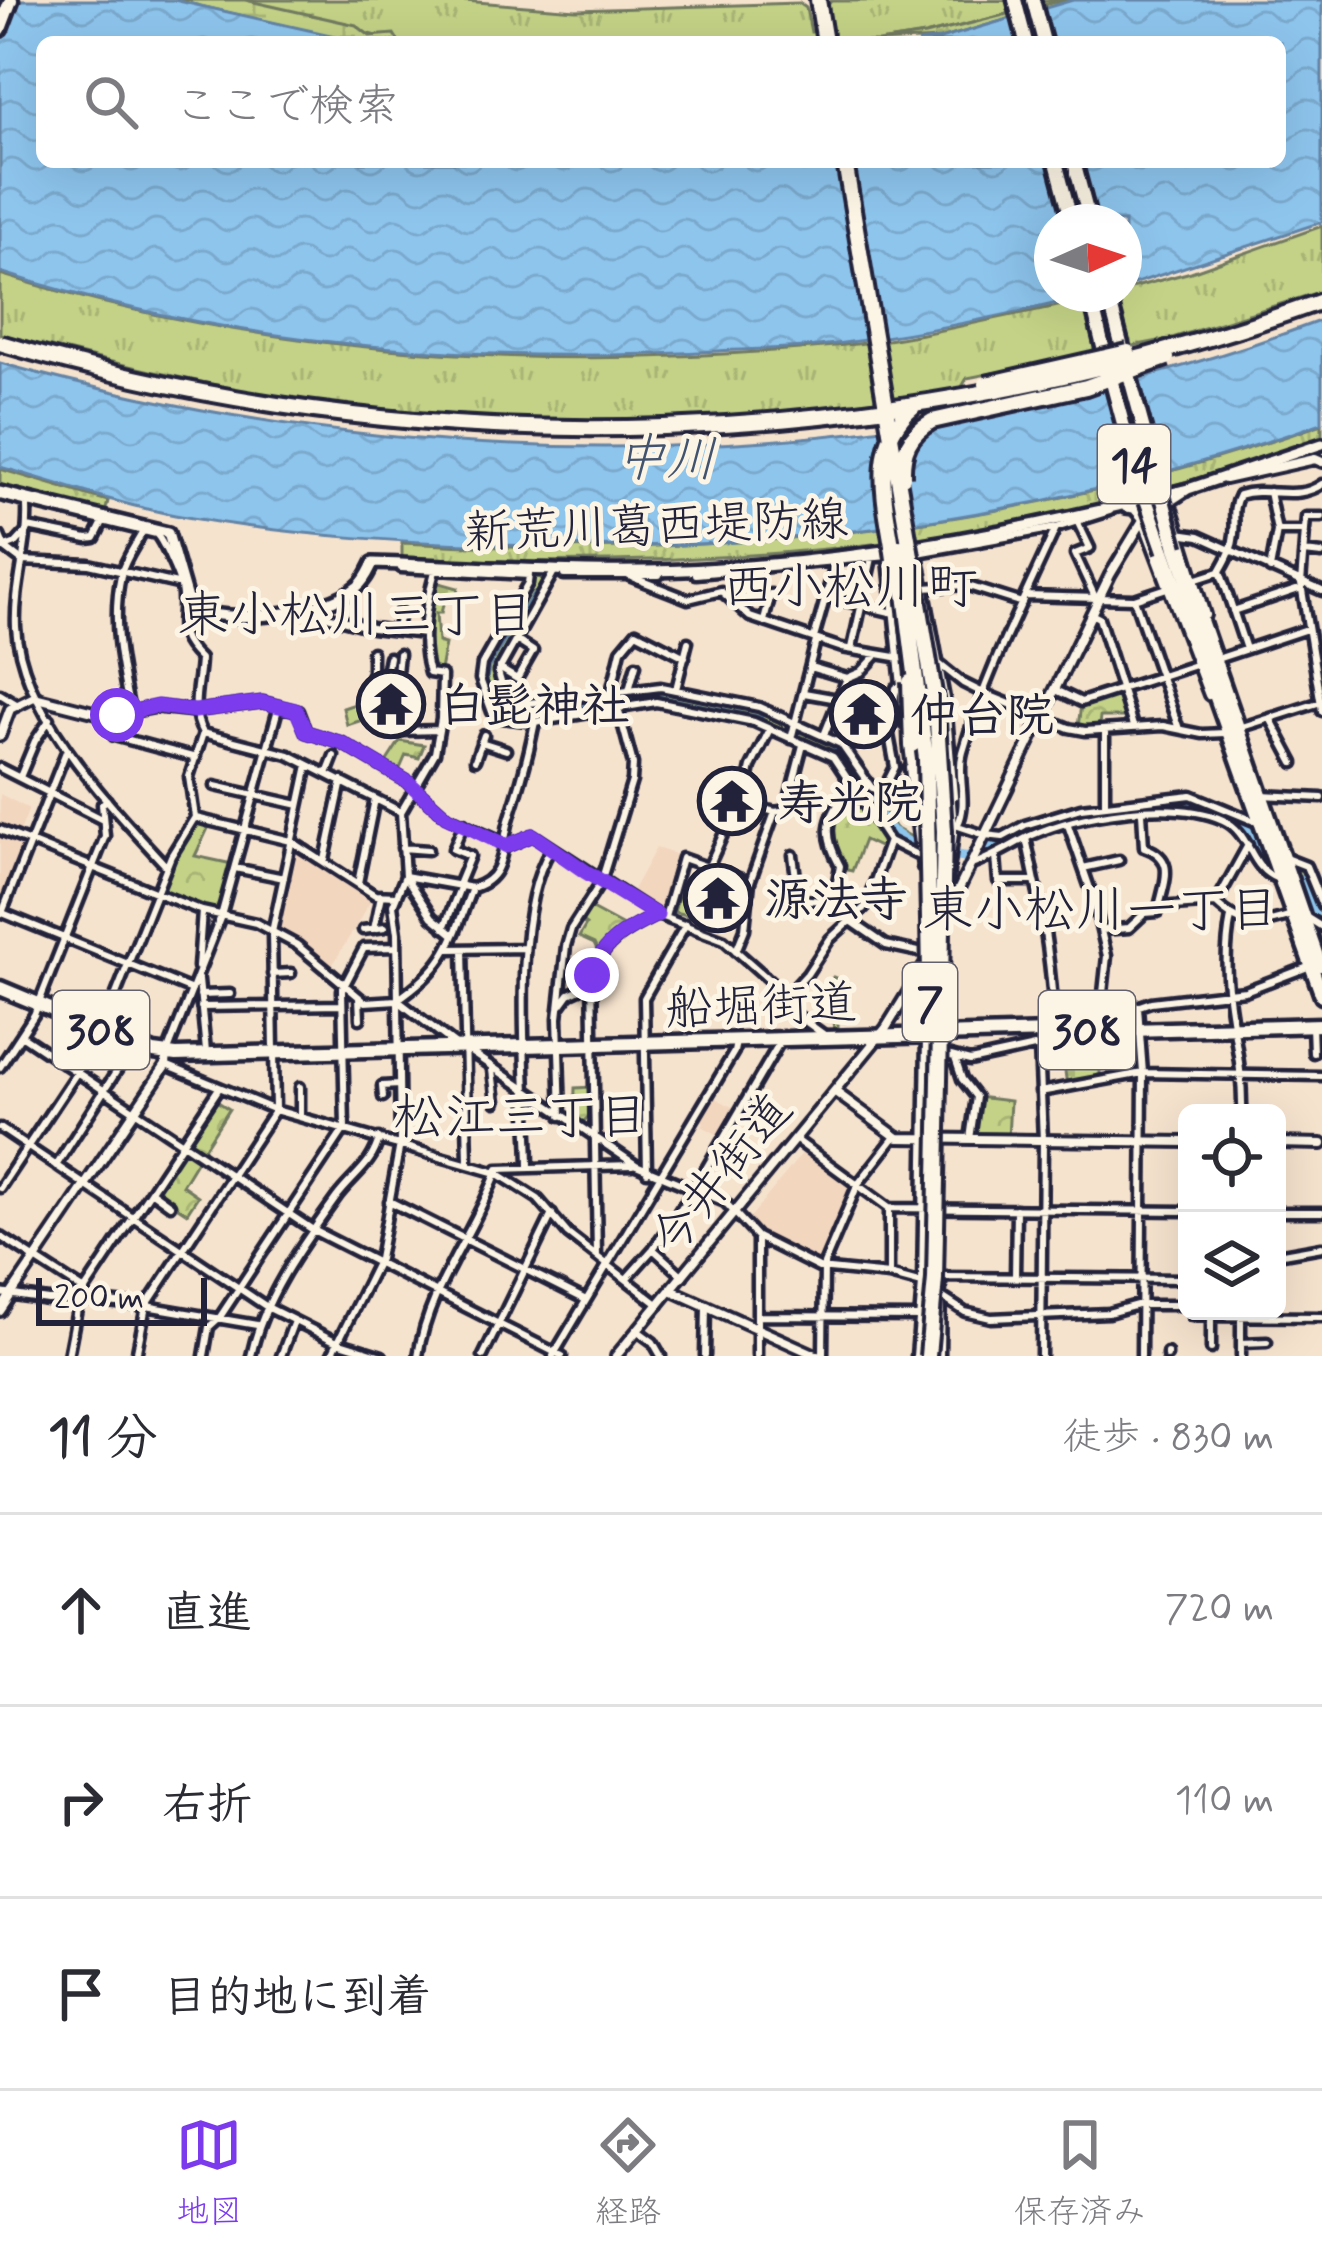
<!DOCTYPE html>
<html lang="ja">
<meta charset="utf-8">
<style>
:root{--surface:#fff;--page:#f7f7f7;--text:#2b2b33;--muted:#7c7c81;--line:#e1e1e2;--accent:#7c3aed}
body{margin:0;font-family:Mynerve,"Klee One",sans-serif;background:var(--page);color:var(--text)}
.controls{position:absolute;right:36px;bottom:36px;display:grid;overflow:hidden;border-radius:18px;box-shadow:0 12px 48px #0002}
.controls button{width:108px;height:108px;display:grid;place-items:center;padding:0;border:0;border-bottom:3px solid var(--line);background:var(--surface);color:var(--text);font:60px sans-serif}
.compass{position:absolute;left:1034px;top:204px;width:108px;height:108px;border-radius:50%;background:var(--surface);box-shadow:0 12px 48px #0002;rotate:87deg}
.scale{position:absolute;left:36px;bottom:30px;width:171px;box-sizing:border-box;padding-left:12px;border:6px solid #22223b;border-top:0;font-size:33px;line-height:42px;white-space:nowrap;color:#22223b;-webkit-text-stroke:9px #fcf5e5;paint-order:stroke}
.stop{position:absolute;width:36px;height:36px;margin:-27px;border:9px solid #7c3aed;border-radius:50%;background:#fff}
.stop.end{background:#7c3aed;border-color:#fff;box-shadow:0 3px 12px #0008}
.list{margin:0;padding:0;list-style:none}
h2{display:flex;justify-content:space-between;align-items:center;height:156px;margin:0;padding:0 48px;font-size:51px}
h2 small{font-size:39px;font-weight:400;color:var(--muted)}
.list li{display:grid;grid-template-columns:78px 1fr auto;gap:36px;align-items:center;box-sizing:border-box;height:192px;padding:0 48px;border-top:3px solid var(--line)}
.list b{display:block;font-size:45px;white-space:nowrap}
.list em{font-size:39px;font-style:normal;color:var(--muted)}
.icon{flex:none;width:66px;height:66px;fill:none;stroke:currentColor;stroke-width:2;stroke-linecap:round;stroke-linejoin:round}
.map{position:relative;flex:none;width:1322px;height:1356px;overflow:hidden}
.search{position:absolute;background:var(--surface);box-shadow:0 12px 48px #0002;left:36px;right:36px;top:36px;height:132px;display:flex;align-items:center;gap:30px;box-sizing:border-box;padding:0 42px;border-radius:18px;color:var(--muted);font-size:45px}
.sheet{height:732px;background:var(--surface)}
nav{display:flex;justify-content:space-around;align-items:center;box-sizing:border-box;height:168px;border-top:3px solid var(--line);background:var(--surface);font-size:33px;color:var(--muted)}
nav a{display:grid;justify-items:center;gap:6px}
nav .on{color:var(--accent)}
.map>svg:first-child{display:block}
</style>
<div class="map">
<svg width="1322" height="1356" viewBox="0 0 1322 1356">
<defs>
<pattern id="grass-tufts" width="24" height="20" patternUnits="userSpaceOnUse" patternTransform="scale(3)"><rect width="24" height="20" fill="#c3d286"/><path d="M3 7l-1-3M5 7V3M7 7l1-3M15 17l-1-3M17 17v-4M19 17l1-3" fill="none" stroke="#a7b475"/></pattern>
<pattern id="wetland-marsh" width="20" height="14" patternUnits="userSpaceOnUse" patternTransform="scale(3)"><rect width="20" height="14" fill="#c3d286"/><path d="M1 5h8M5 5V1M11 12h8M15 12V8" fill="none" stroke="#a7b475"/></pattern>
<pattern id="cemetery-stones" width="16" height="16" patternUnits="userSpaceOnUse" patternTransform="scale(3)"><rect width="16" height="16" fill="#c3d286"/><path d="M2 7V4a2 2 0 0 1 4 0v3zM10 15v-3a2 2 0 0 1 4 0v3z" fill="#a7b475"/></pattern>
<pattern id="park-crowns" width="20" height="18" patternUnits="userSpaceOnUse" patternTransform="scale(3)"><rect width="20" height="18" fill="#c3d286"/><path d="M2 6a3 3 0 1 1 6 0M12 15a3 3 0 1 1 6 0" fill="none" stroke="#a7b475"/></pattern>
<pattern id="water-waves" width="16" height="10" patternUnits="userSpaceOnUse" patternTransform="scale(3)"><rect width="16" height="10" fill="#8ec5ed"/><path d="M0 5q4-4 8 0t8 0" fill="none" stroke="#7aa9cc"/></pattern>
</defs>
<rect width="100%" height="100%" fill="#f6e3ce"/>
<filter id="ink" filterUnits="userSpaceOnUse"><feTurbulence type="fractalNoise" baseFrequency=".00833" numOctaves="2"/><feDisplacementMap in="SourceGraphic" scale="24" xChannelSelector="R" yChannelSelector="G"/><feConvolveMatrix kernelMatrix="1 2 1 2 8 2 1 2 1" color-interpolation-filters="sRGB"/></filter>
<g filter="url(#ink)">
<path fill="#f2d6be" d="M0 794 29 809 17 839 25 847 5 897 0 896Z
M296 845 373 897 332 966 293 937 275 929Z
M656 848 681 856 664 915 630 895Z
M712 1096 738 1110 722 1137 702 1126 704 1122 698 1119Z
M803 1152 853 1187 822 1261 818 1262 769 1239 748 1220Z"/>
<path fill="url(#grass-tufts)" stroke="#727a60" stroke-width="3" d="M240 0H452L576 10 799 3 806 8 811 32 828 29 825 9 831 1 1063 0 925 35 879 42H399Z
M1322 226V291L1169 339 967 378 959 392C796 413 641 428 476 420 315 411 156 375 0 334V274C278 360 568 373 856 344 922 337 988 319 1053 307 1076 302 1100 294 1124 294V290L1191 272Z
M1322 424V438C1218 474 1112 506 1004 525 805 560 604 567 402 558V543C715 561 1026 529 1322 424Z
M0 469 108 501 105 513 0 486Z"/>
<path fill="url(#wetland-marsh)" stroke="#727a60" stroke-width="3" d="M174 0H245L356 25 370 36 394 34 399 42 344 39Z
M1063 0H1073L940 39 879 42 925 35Z"/>
<path fill="url(#cemetery-stones)" stroke="#727a60" stroke-width="3" d="M436 582 458 588 456 598 445 597 441 613H436L438 642 445 644 440 670 429 664 427 620Z
M848 682 890 702 889 713 862 701 850 725 837 737 828 733Z
M400 741 424 745 419 758 406 755 399 771 402 775 385 764Z
M678 897 727 912 724 924 674 912Z
M1093 1060 1100 1061V1079L1067 1085 1064 1065Z"/>
<path fill="url(#park-crowns)" stroke="#727a60" stroke-width="3" d="M532 573 551 574 496 676 499 690 509 705 537 706 659 689 759 709 841 747 895 828 915 839V852L891 840 834 756 753 719 656 700 534 720 506 717 493 711 481 679 483 665 530 584Z
M1118 692 1128 717H1100L1099 726H1078L1081 705Z
M382 695 387 712 347 725 343 708Z
M852 790 888 841 883 849 864 840 852 871 843 869C832 829 827 828 852 790Z
M1191 798C1249 817 1253 816 1274 874 1249 863 1255 831 1229 819 1189 800 1106 808 1064 823 1035 834 1007 849 979 861L984 847C1043 807 1122 803 1191 798Z
M197 821 210 824 195 856 232 864 219 911 204 909 161 890 177 851Z
M1283 857 1302 863 1322 905V927L1303 916Z
M588 907 625 927 598 952 594 944 579 937 586 925 579 920Z
M833 977 847 983 842 995 847 997 838 1019V1035H834L833 1019 814 1002Z
M591 1087 592 1113 580 1125 574 1121 575 1088Z
M977 1097 1010 1101 1008 1139 972 1138Z
M215 1100 229 1109 201 1153 186 1143Z
M184 1148 199 1157 182 1185 198 1196 187 1213 155 1192Z"/>
<path fill="url(#water-waves)" stroke="#6384a6" stroke-width="3" d="M0 0H174L362 42H42V162H1280V42H918L940 39 1073 0H1322V222L1124 287V222H1052V294H1095C1010 315 923 333 836 344 798 349 757 349 718 351 478 365 231 346 0 272Z
M1322 320V423C1071 512 803 552 537 546 415 543 295 537 175 515 116 504 58 483 0 467V363C433 484 899 478 1322 320Z"/>
<g fill="none" stroke-linecap="round" stroke-linejoin="round">
<path stroke="#6384a6" stroke-width="3" d="M534 592 489 667 487 680 499 707 532 713 654 695 762 717"/>
<path stroke="#8ec5ed" stroke-width="10" d="M836 751 891 831 918 849 967 857 1038 825 1057 821
M1120 808C1158 805 1224 793 1250 831 1255 839 1256 851 1260 859L1301 880 1309 902 1322 913"/>
<g stroke="#22223b" stroke-width="15">
<path id="minor" d="M1269 492 1277 531 1270 569
M0 496 156 534C163 541 179 577 181 587 187 622 169 629 200 659 199 686 189 708 203 733L189 777 195 817 171 856 97 1042 0 1188
M27 507C29 547 14 586 16 627 21 714 111 806 167 867
M1322 517H1306L1301 584 1322 711
M1078 523 1090 548 1075 554 1095 597
M28 527 87 539 95 538 102 524
M1277 531H1305
M1178 533 1199 536 1322 591
M0 536 5 548 22 561 89 564 177 584
M917 548 946 704 954 796
M0 549 16 543 28 530
M1304 552 1322 554
M918 553 1056 528 1110 511
M888 559 905 725
M401 568 529 575 528 583 482 664 480 679 492 712 502 718 535 722 656 702 754 722 833 757 889 841 921 857
M555 570 498 672 507 702 521 704 661 687 759 707 841 744 871 787 912 813
M696 574 888 556
M564 575H659
M629 576 688 599 721 591 750 617 842 648 913 660
M1194 580 1219 572
M925 588 965 585 1022 603
M1026 596 1134 599 1167 588
M828 597 894 613
M1134 599 1179 729
M305 610 372 628 424 634
M1233 611 1302 588
M1091 614 1099 618 1133 726
M764 621 771 594
M397 631 400 611
M814 638 835 564
M852 648 872 558
M1246 649 1220 571C1227 559 1233 548 1234 534 1236 518 1231 510 1239 495 1267 486 1297 502 1322 484
M1220 658 1307 629
M938 663 963 683 983 693 1069 728 1085 731 1163 726 1202 734 1225 733
M810 667 847 678
M499 668 517 679 533 651 516 640
M397 673 399 654
M386 674 389 657
M372 676V652
M676 689 688 642
M629 690 636 665
M1056 690 1081 702 1195 665
M611 692 621 650 636 632 685 657
M804 693 838 699
M0 694 18 705
M130 711C121 667 111 621 121 575 124 560 136 545 143 531
M195 711 263 702 298 711 306 732 342 743 408 782 446 816 507 843
M117 715 114 736 196 758
M394 717 402 731 439 730
M1270 718 1294 763
M383 721 406 707
M1239 728 1321 702
M203 733 289 755 401 812
M824 735 847 678 861 672 875 657
M791 739 816 641
M481 742 506 750
M475 760 484 735
M0 768 103 820
M909 768 922 867
M327 774 334 756
M20 777 35 741 50 719
M215 786 299 805
M882 793 895 767 889 735 896 688 901 686
M1262 795 1322 798
M743 803 775 812 786 810 803 745
M1105 804V730
M196 818 291 841 375 895 396 896
M958 824C969 801 956 777 963 752 985 675 1023 601 1056 528
M955 825 985 835 1003 837 1025 825 1081 808 1191 795 1259 823
M1068 825 1093 897 1107 956 1099 1030
M0 830 202 911 256 923 297 945 365 1002 397 1000 457 1046
M1026 838 1035 881
M507 846 533 835 657 915 724 940 776 986 794 1013 823 1034
M402 848 428 850
M793 855 799 899 822 901 886 945 923 953 925 958
M996 856 998 881H1035C1047 929 1052 982 1055 1031V1038L1039 1046 1043 1140 1041 1356
M1283 857 1306 866 1322 905
M325 860 342 781
M971 865C992 858 1010 846 1030 836 1079 814 1173 798 1223 820 1252 833 1248 868 1278 879
M709 866 732 815 743 803 751 767 769 731
M235 868 284 878
M1083 868 1119 860
M405 876 432 917 454 935
M405 876 472 888
M948 879 954 833
M358 883 375 799
M458 885 470 856 453 849 464 823
M1216 903 1248 845
M832 907 840 866C820 830 828 816 852 786
M1159 907 1216 903C1242 928 1259 926 1291 915
M0 912 192 990
M2 913 67 749
M665 917 682 858 750 882
M1231 917C1216 993 1244 1040 1242 1113
M1306 917 1322 927
M444 928 461 885
M374 929 381 895
M363 930 385 927
M1102 930 1129 928 1145 913 1158 912C1163 884 1179 859 1144 847L1142 812
M448 949 524 948
M463 949 468 1162
M736 951 745 929 750 882 775 812
M198 967 202 911
M272 974 291 973
M199 980 206 1051
M200 995 230 994
M359 997 360 1019
M785 998 807 974 830 939 866 906 889 841
M397 1000C448 965 451 944 472 888 508 878 501 844 510 817 521 783 528 758 535 722
M561 1005 569 994 591 984
M201 1007 342 1005
M1138 1007 1143 1073 1141 1356
M1099 1020 1151 1002 1245 991 1308 967
M1312 1026 1313 1053
M21 1035 313 1230 562 1356
M466 1049 636 1165 725 1202 757 1237 819 1268 889 1275 922 1284 965 1312 991 1318 1108 1313 1137 1305H1187
M167 1053 221 916 278 709
M943 1054 970 1061 1039 1046
M955 1058 962 1079 976 1097 970 1139
M166 1065 275 1110 497 1173 538 1199 568 1234 659 1305
M0 1067 34 1015 105 836 102 804 107 800
M492 1070 496 1102
M300 1087V1117
M1040 1092 1143 1073 1322 1076
M383 1097 382 1086 399 1085
M561 1116 558 1018 566 946 571 929 601 882 632 781 633 764 614 693
M0 1128 267 1307 337 1342 382 1356
M795 1139 889 1208 1187 1211
M56 1166 134 1044
M529 1167C528 1085 508 916 551 849
M647 1172 644 998 686 924
M152 1192 170 1205
M389 1201 586 1300
M1277 1212H1322
M0 1236 85 1291
M653 1249 683 1276
M597 1255 592 975C602 942 628 929 657 915
M1277 1255 1322 1247
M889 1275V1208
M942 1277 1187 1279
M1015 1277 1016 1209
M627 1278 653 1249 694 1189 781 1040
M0 1293 48 1300 79 1299 146 1306 257 1325
M1190 1311 1192 1316 1322 1317
M757 1316 921 1317
M1211 1317V1349
M638 1331 653 1342 661 1356
M1241 1343 1267 1342
M1167 1353V1356
M68 1356 79 1299 219 1088
M136 1356 146 1306 275 1110 272 932 308 765
M204 1356 209 1327 220 1317 345 1128 342 990 364 948 395 947
M251 1356C263 1299 302 1245 336 1198 352 1176 373 1165 379 1138
M281 1356 294 1321
M331 1356 379 1259 400 1144 397 933 393 905 405 876 401 812 435 753 441 719 442 675 429 673C419 640 426 604 435 571
M418 1356C428 1288 475 1232 498 1169L632 1165
M483 1356 552 1214
M553 1356 734 1052 736 1042
M705 1356 706 1306
M757 1356V1237
M823 1356 824 1264 858 1184 894 1138
M916 1356 922 1284 927 976
M940 1356 941 1282
M1241 1356V1311"/>
</g>
<g stroke="#22223b" stroke-width="16">
<path id="tertiary" d="M1225 479 1315 459 1322 462
M1172 509 1205 615
M0 736 10 709 34 697 109 716 157 707 195 711
M945 918 1110 575 1143 520 1209 695
M834 1091 898 1138 1187 1142
M1277 1143 1322 1144
M671 1290 818 1356
M0 1311 166 1065 167 1054
M616 1356 886 1028 928 960"/>
</g>
<g stroke="#22223b" stroke-width="18">
<path id="secondary" d="M0 492 168 533 189 606C224 627 326 614 357 587 365 581 369 571 373 563 488 567 605 576 720 568 880 558 1033 528 1188 489
M1168 502 1188 489 1322 444
M1126 507 1134 508 1144 519"/>
</g>
<g stroke="#22223b" stroke-width="21">
<path id="primary" d="M0 29 11 0
M0 988 154 1052 176 1055 1322 1025"/>
</g>
<g stroke="#22223b" stroke-width="21">
<path id="trunk" d="M1015 0 1026 42
M1033 0 1044 42
M1056 162 1072 222
M1074 162 1090 222
M1090 294 1107 363
M1108 294 1126 363
M1176 548 1320 965
M1164 551 1322 996"/>
</g>
<g stroke="#22223b" stroke-width="22">
<path id="motorway" d="M818 0 825 42
M942 721 950 830
M912 745 924 834"/>
</g>
<use href="#minor" stroke="#fcf5e5" stroke-width="6"/>
<use href="#tertiary" stroke="#fcf5e5" stroke-width="8"/>
<use href="#secondary" stroke="#fcf5e5" stroke-width="9"/>
<use href="#primary" stroke="#fcf5e5" stroke-width="12"/>
<use href="#trunk" stroke="#fcf5e5" stroke-width="12"/>
<use href="#motorway" stroke="#fcf5e5" stroke-width="14"/>
<g stroke="#22223b" stroke-width="21" stroke-linecap="butt">
<path id="trunk-bridge" d="M1128 371 1176 548
M1110 375 1135 468 1164 551"/>
</g>
<g stroke="#22223b" stroke-width="22" stroke-linecap="butt">
<path id="motorway-bridge" d="M845 162 936 705 944 831 935 1279 928 1356
M0 343C432 471 898 453 1322 301
M986 384 1128 352
M903 477C902 451 909 434 932 421L1086 387 1167 358
M899 547 926 759 930 973
M894 559C887 506 866 445 914 406
M910 682 912 745"/>
</g>
<use href="#trunk-bridge" stroke="#fcf5e5" stroke-width="12"/>
<use href="#motorway-bridge" stroke="#fcf5e5" stroke-width="14"/>
</g>
</g>
<g fill="none" stroke-linecap="round" stroke-linejoin="round" filter="url(#ink)">
<path stroke="#7c3aed" stroke-width="15" d="M117 715 157 706 195 711 262 702 296 710 306 732 342 743 408 782 446 816 507 846 533 835 586 872 657 915C628 929 602 941 592 975"/>
</g>
<defs>
<g id="temple-ring" transform="scale(3.45)"><circle r="9.5" fill="#fcf5e5" stroke="#22223b" stroke-width="1.5"/><path d="M0-6L5-2H3V0L6.5 2.5H4V6H1.5V3h-3V6H-4V2.5H-6.5L-3 0V-2H-5Z" fill="#22223b"/></g>
</defs>
<g fill-rule="evenodd">
<use href="#temple-ring" x="391" y="704"/>
<use href="#temple-ring" x="864" y="714"/>
<use href="#temple-ring" x="732" y="801"/>
<use href="#temple-ring" x="718" y="898"/>
</g>
<g text-anchor="middle" stroke-width="10" stroke-linejoin="round" paint-order="stroke">
<g fill="#fcf5e5" stroke="#63616e" stroke-width="3">
<rect x="1098" y="425" width="72" height="78" rx="9"/>
<rect x="903" y="963" width="54" height="78" rx="9"/>
<rect x="53" y="991" width="96" height="78" rx="9"/>
<rect x="1039" y="991" width="96" height="78" rx="9"/>
</g>
<g font-size="45" font-weight="bold" fill="#22223b">
<text x="1134" y="480">14</text>
<text x="930" y="1018">7</text>
<text x="101" y="1046">308</text>
<text x="1087" y="1046">308</text>
</g>
<g font-size="48" fill="#22223b" stroke="#fcf5e5">
<text transform="translate(656 524) rotate(-2)" y="17">新荒川葛西堤防線</text>
<text transform="translate(761 1004) rotate(-2)" y="17">船堀街道</text>
<text transform="translate(720 1173) rotate(-51)" y="17">今井街道</text>
</g>
<g font-size="48" font-weight="bold" fill="#22223b" stroke="#fcf5e5" text-anchor="start">
<text x="438" y="721">白髭神社</text>
<text x="910" y="731">仲台院</text>
<text x="778" y="818">寿光院</text>
<text x="764" y="915">源法寺</text>
</g>
<g font-size="51" font-style="italic" fill="#425370" stroke="#fcf5e5">
<text transform="translate(666 457) rotate(1)" y="18">中川</text>
</g>
<g font-size="51" fill="#22223b" stroke="#fcf5e5">
<text x="850" y="603">西小松川町</text>
<text x="356" y="631">東小松川三丁目</text>
<text x="1101" y="926">東小松川一丁目</text>
<text x="521" y="1133">松江三丁目</text>
</g>
</g>
</svg>
<div class="controls">
<button><svg class="icon" aria-label="locate" viewBox="0 0 24 24"><circle cx="12" cy="12" r="6"/><path d="M12 2v4M12 18v4M2 12h4M18 12h4"/></svg></button>
<button><svg class="icon" aria-label="layers" viewBox="0 0 24 24"><path d="M12 4l9 5-9 5-9-5zM3 14l9 5 9-5"/></svg></button>
</div>
<svg class="compass" viewBox="-18 -18 36 36"><path d="M0-13l5 13h-10z" fill="#e53935"/><path d="M0 13l5-13h-10z" fill="#7c7c81"/></svg>
<div class="scale">200 m</div>
<div class="stop" style="left:117px;top:715px"></div>
<div class="stop end" style="left:592px;top:975px"></div>
<div class="search"><svg class="icon" aria-label="search" viewBox="0 0 24 24"><circle cx="10" cy="10" r="6"/><path d="M15 15l6 6"/></svg>ここで検索</div>
</div>
<section class="sheet">
<h2>11 分<small>徒歩 · 830 m</small></h2>
<ul class="list">
<li><svg class="icon" aria-label="ahead" viewBox="0 0 24 24"><path d="M12 20V5M6 11l6-6 6 6"/></svg><div><b>直進</b></div><em>720 m</em></li>
<li><svg class="icon" aria-label="right" viewBox="0 0 24 24"><path d="M7 20v-9h11M14 6l5 5-5 5"/></svg><div><b>右折</b></div><em>110 m</em></li>
<li><svg class="icon" aria-label="arrive" viewBox="0 0 24 24"><path d="M6 21V4h12l-3 4 3 4H6"/></svg><div><b>目的地に到着</b></div></li>
</ul>
</section>
<nav>
<a class="on"><svg class="icon" aria-label="map" viewBox="0 0 24 24"><path d="M3 6l6-2 6 2 6-2v14l-6 2-6-2-6 2zM9 4v14M15 6v14"/></svg>地図</a>
<a><svg class="icon" aria-label="directions" viewBox="0 0 24 24"><path d="M12 3l9 9-9 9-9-9zM9 14v-3h6M13 9l2 2-2 2"/></svg>経路</a>
<a><svg class="icon" aria-label="saved" viewBox="0 0 24 24"><path d="M7 4h10v16l-5-4-5 4z"/></svg>保存済み</a>
</nav>
